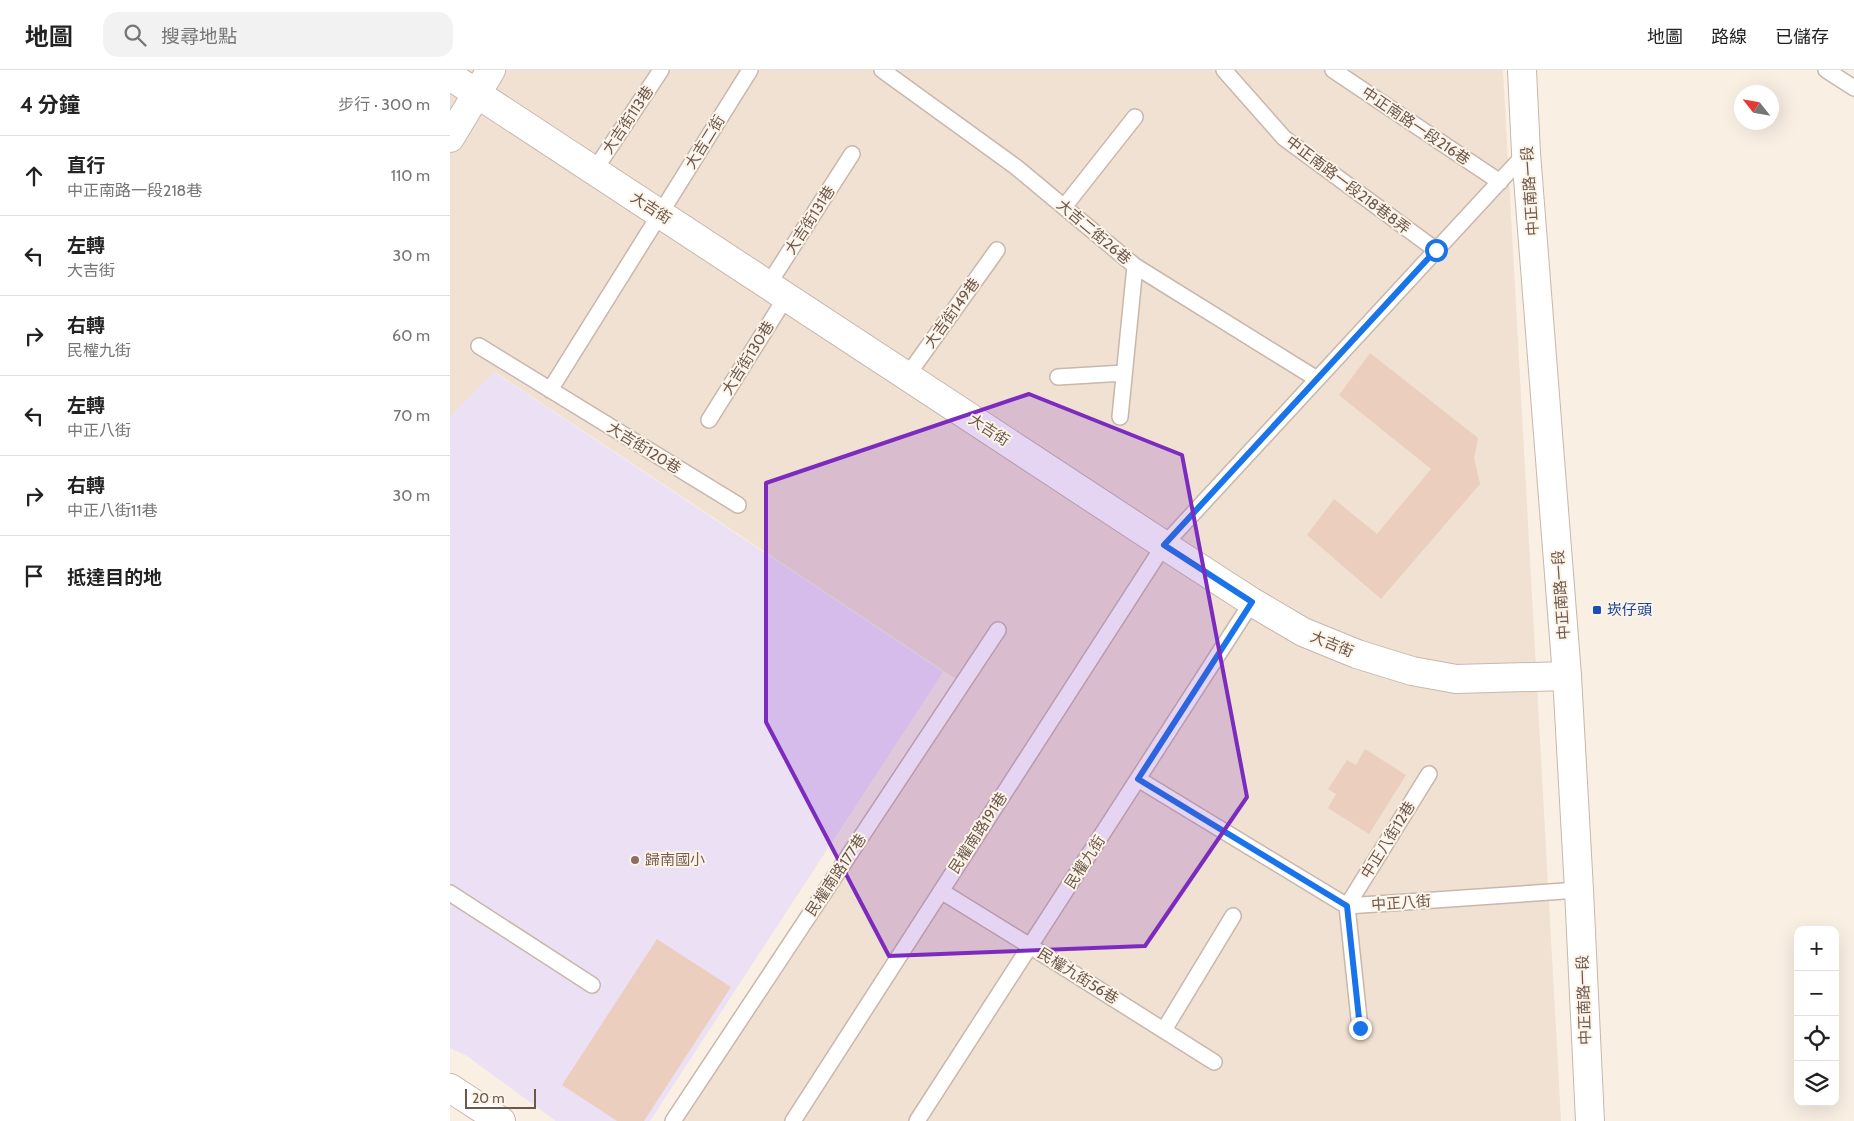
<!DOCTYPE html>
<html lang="zh-TW">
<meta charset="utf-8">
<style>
:root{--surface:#fff;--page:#f2f2f2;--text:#222;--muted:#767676;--line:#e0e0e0}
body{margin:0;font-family:Cabin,"Noto Sans TC",sans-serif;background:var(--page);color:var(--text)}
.controls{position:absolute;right:15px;bottom:15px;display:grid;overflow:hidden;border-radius:10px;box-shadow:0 5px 20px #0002}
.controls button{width:45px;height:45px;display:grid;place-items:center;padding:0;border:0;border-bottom:1px solid var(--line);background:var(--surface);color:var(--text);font:25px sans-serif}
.compass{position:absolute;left:1284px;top:15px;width:45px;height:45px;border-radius:50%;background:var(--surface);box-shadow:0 5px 20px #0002;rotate:301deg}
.scale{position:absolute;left:15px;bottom:12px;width:71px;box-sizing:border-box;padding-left:5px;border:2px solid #6d574c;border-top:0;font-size:14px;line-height:18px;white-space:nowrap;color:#6d574c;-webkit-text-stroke:4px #fcf4e8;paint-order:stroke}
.stop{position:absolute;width:15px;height:15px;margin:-11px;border:4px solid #1a73e8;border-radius:50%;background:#fff}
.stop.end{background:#1a73e8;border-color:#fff;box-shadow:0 1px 5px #0008}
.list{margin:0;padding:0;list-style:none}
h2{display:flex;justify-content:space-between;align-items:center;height:65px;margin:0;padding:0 20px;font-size:21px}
h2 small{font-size:16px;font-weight:400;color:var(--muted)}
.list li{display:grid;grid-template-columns:32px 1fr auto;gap:15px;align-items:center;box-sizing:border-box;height:80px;padding:0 20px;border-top:1px solid var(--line)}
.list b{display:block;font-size:19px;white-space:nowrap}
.list p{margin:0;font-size:16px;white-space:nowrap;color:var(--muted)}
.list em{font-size:16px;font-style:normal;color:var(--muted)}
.icon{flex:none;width:28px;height:28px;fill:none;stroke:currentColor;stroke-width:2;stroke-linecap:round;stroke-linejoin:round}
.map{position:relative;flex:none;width:1404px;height:1051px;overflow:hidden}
header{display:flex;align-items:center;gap:30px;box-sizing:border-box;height:70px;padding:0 25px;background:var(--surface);border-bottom:1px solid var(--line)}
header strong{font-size:24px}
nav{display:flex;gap:28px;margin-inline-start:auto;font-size:18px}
.search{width:350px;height:45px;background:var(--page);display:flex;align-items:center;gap:12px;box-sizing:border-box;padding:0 18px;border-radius:15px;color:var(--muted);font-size:19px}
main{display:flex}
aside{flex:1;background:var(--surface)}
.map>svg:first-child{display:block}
</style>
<header>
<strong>地圖</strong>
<div class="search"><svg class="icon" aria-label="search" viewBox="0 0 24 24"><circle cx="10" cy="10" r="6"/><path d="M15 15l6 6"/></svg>搜尋地點</div>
<nav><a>地圖</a><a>路線</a><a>已儲存</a></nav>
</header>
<main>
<aside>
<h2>4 分鐘<small>步行 · 300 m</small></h2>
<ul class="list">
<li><svg class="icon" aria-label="ahead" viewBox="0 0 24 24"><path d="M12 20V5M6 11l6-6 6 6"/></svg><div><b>直行</b><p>中正南路一段218巷</p></div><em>110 m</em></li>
<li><svg class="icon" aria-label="left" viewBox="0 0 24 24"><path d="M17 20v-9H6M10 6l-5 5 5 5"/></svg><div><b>左轉</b><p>大吉街</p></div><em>30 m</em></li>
<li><svg class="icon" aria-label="right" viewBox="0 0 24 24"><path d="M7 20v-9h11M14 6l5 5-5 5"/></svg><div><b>右轉</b><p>民權九街</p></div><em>60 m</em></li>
<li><svg class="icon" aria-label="left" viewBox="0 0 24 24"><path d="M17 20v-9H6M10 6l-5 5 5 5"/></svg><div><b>左轉</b><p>中正八街</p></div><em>70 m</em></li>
<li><svg class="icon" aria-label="right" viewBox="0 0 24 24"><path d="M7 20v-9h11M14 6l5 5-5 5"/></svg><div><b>右轉</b><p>中正八街11巷</p></div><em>30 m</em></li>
<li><svg class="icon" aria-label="arrive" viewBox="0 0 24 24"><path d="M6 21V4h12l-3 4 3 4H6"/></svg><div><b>抵達目的地</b></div></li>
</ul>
</aside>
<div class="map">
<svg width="1404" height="1051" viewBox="0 0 1404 1051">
<rect width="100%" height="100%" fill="#f9efe3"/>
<path fill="#f0e1d2" d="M0 0H1053L1111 1051H227L506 609 45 302 0 347Z"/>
<path fill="#ece0f5" d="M44 302 493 602 200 1051H106L17 986 0 978V347Z"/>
<path fill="#ebcebd" d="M920 283 1028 368 1024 388 1030 414 931 529 857 465 884 429 927 464 981 399 889 325Z
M915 679 956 705 919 764 878 738 886 724 878 719 897 690 906 695Z
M207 869 281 917 194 1051H167L112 1015Z"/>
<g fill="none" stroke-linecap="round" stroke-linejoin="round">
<g stroke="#c8b7ab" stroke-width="18">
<path id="service" d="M432 0 566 97 685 196 867 309
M774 0 834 68 986 180
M883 0 1050 112
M1376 0 1404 18
M144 101 211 0
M614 137 685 47
M318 215 402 84
M29 276 288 435
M457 306 547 180
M608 307 674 303
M100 320 300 0
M670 347 685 196
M259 350 336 227
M688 709 897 836 1129 820
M491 821 580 876 764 992
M0 823 142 915
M910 958 897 836 979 704
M714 960 783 846
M223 1051 548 560
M343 1051 714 475 1076 83
M467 1051 802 532"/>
</g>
<g stroke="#c8b7ab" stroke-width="30">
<path id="minor" d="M0 6 714 475 802 532 853 562 907 584 962 601 1006 609 1117 606
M0 68 41 0
M0 1018 51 1051"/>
</g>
<g stroke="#c8b7ab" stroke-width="30">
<path id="tertiary" d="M1072 0 1076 83 1117 606 1129 820 1140 1051"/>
</g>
<use href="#service" stroke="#fff" stroke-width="15"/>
<use href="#minor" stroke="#fff" stroke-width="28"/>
<use href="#tertiary" stroke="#fff" stroke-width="28"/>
</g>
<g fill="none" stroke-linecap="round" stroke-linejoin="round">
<path stroke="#1a73e8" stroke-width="6" d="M910 958 897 836 688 709 802 532 714 475 986 180"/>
</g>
<path fill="#7b2cbf" fill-opacity="0.2" stroke="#7b2cbf" stroke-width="4" stroke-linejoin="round" d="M579 324 732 385 797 727 695 876 439 886 316 652V413Z"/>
<rect fill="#1a4fb4" stroke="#fcf4e8" stroke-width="2" x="1142" y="535" width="10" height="10" rx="2.5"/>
<circle fill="#8d6e63" stroke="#fcf4e8" stroke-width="2" cx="185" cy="790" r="5"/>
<g text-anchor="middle" stroke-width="4" stroke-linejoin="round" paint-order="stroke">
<g font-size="15" fill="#6d574c" stroke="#fcf4e8">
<text transform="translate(178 50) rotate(-56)" y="5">大吉街113巷</text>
<text transform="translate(966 56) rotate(34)" y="5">中正南路一段216巷</text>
<text transform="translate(255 72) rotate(-58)" y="5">大吉二街</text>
<text transform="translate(898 115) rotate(37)" y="5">中正南路一段218巷8弄</text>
<text transform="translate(1080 121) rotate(-94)" y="5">中正南路一段</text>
<text transform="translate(201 138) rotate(33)" y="5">大吉街</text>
<text transform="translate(360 150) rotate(-57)" y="5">大吉街131巷</text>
<text transform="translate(644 162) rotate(40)" y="5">大吉二街26巷</text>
<text transform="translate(502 243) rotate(-54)" y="5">大吉街149巷</text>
<text transform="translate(298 288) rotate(-58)" y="5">大吉街130巷</text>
<text transform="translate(539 360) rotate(33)" y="5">大吉街</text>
<text transform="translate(194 378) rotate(32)" y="5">大吉街120巷</text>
<text transform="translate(1111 525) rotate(-94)" y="5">中正南路一段</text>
<text transform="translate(882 574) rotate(22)" y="5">大吉街</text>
<text transform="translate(528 763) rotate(-57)" y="5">民權南路191巷</text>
<text transform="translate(938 770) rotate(-58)" y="5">中正八街12巷</text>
<text transform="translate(635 792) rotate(-57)" y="5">民權九街</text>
<text transform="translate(386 805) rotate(-56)" y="5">民權南路177巷</text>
<text transform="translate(951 833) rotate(-4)" y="5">中正八街</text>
<text transform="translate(628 906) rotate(32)" y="5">民權九街56巷</text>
<text transform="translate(1134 930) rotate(-92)" y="5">中正南路一段</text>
</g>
<g font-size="15" fill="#164399" stroke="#fcf4e8" text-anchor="start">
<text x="1157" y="545">崁仔頭</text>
</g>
<g font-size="15" fill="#785e54" stroke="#fcf4e8" text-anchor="start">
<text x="195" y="795">歸南國小</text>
</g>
</g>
</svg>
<div class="controls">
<button>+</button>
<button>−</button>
<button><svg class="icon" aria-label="locate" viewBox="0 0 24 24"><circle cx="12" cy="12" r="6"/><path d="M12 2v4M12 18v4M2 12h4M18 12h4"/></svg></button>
<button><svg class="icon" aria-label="layers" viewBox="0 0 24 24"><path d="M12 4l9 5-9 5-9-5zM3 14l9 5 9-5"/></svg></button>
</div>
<svg class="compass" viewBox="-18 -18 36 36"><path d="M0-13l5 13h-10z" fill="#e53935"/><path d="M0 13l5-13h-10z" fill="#767676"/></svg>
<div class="scale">20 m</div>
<div class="stop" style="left:986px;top:180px"></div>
<div class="stop end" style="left:910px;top:958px"></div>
</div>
</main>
